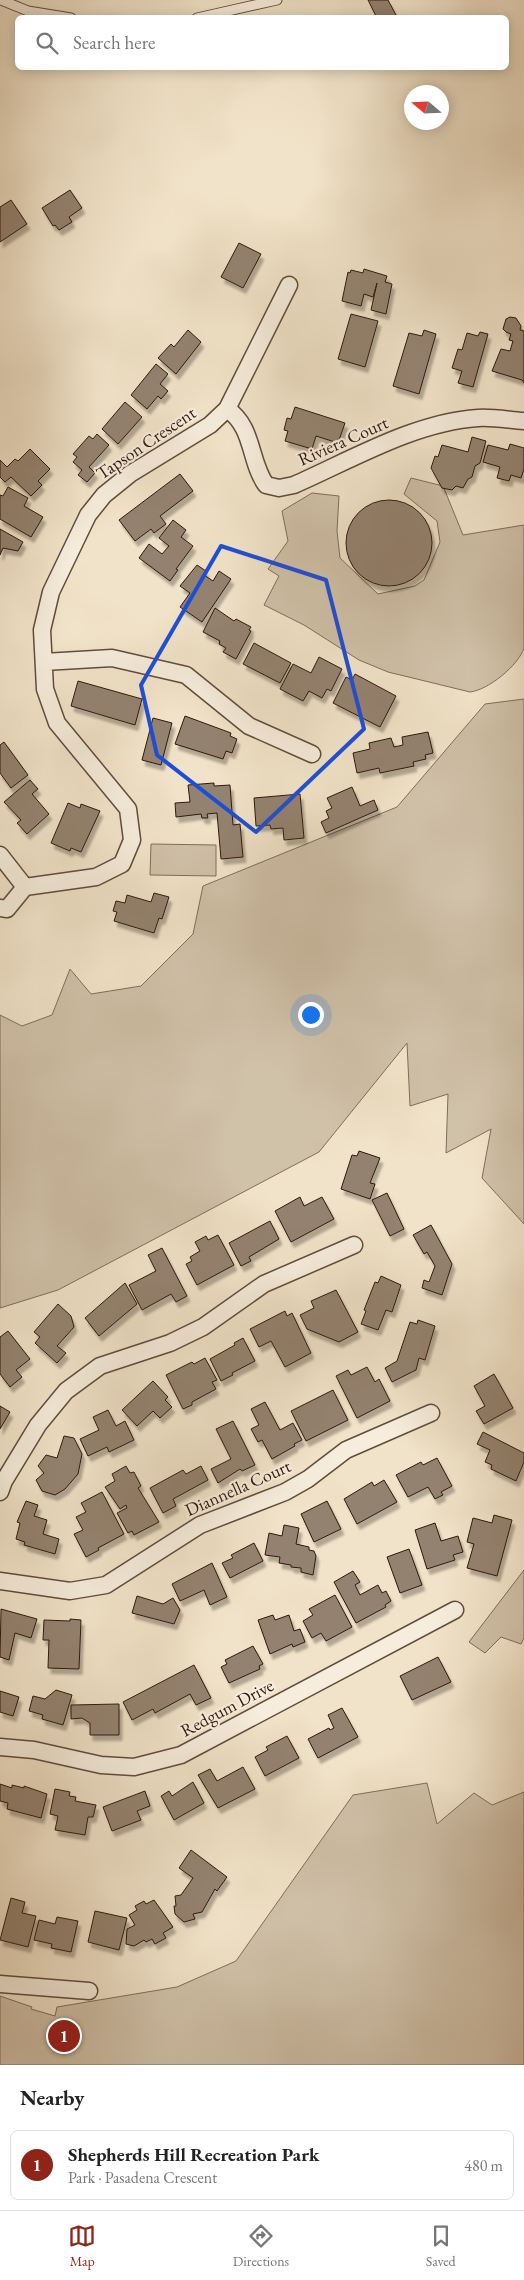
<!DOCTYPE html>
<meta charset="utf-8">
<style>
:root{--surface:#fff;--page:#f6f6f6;--text:#222;--muted:#767676;--line:#e0e0e0;--accent:#8f2418}
body{margin:0;font-family:"EB Garamond",serif;background:var(--page);color:var(--text)}
.compass{position:absolute;left:404px;top:85px;width:45px;height:45px;border-radius:50%;background:var(--surface);box-shadow:0 2px 12px #0003;rotate:289deg}
.you{position:absolute;left:310px;top:1014px;width:18px;height:18px;margin:-12px;border:4px solid #fff;border-radius:50%;background:#1a73e8;box-shadow:0 0 0 8px #1a73e833}
.badge{display:grid;place-items:center;width:32px;height:32px;border-radius:50%;background:var(--accent);color:#fff;font-size:16px;font-weight:700}
.pin{position:absolute;translate:-50% -50%;border:2px solid #fff;box-shadow:0 1px 5px #0006}
.list{margin:0;padding:0;list-style:none}
h2{display:flex;justify-content:space-between;align-items:center;height:65px;margin:0;padding:0 20px;font-size:21px}
h2 small{font-size:16px;font-weight:400;color:var(--muted)}
.list li{display:grid;grid-template-columns:32px 1fr auto;gap:15px;align-items:center;box-sizing:border-box;height:70px;margin:0 10px 10px;padding:0 10px;border:1px solid var(--line);border-radius:8px}
.list b{display:block;font-size:19px;white-space:nowrap}
.list p{margin:0;font-size:16px;white-space:nowrap;color:var(--muted)}
.list em{font-size:16px;font-style:normal;color:var(--muted)}
.icon{flex:none;width:28px;height:28px;fill:none;stroke:currentColor;stroke-width:2;stroke-linecap:round;stroke-linejoin:round}
.map{position:relative;flex:none;width:524px;height:2065px;overflow:hidden}
.search{position:absolute;background:var(--surface);box-shadow:0 2px 12px #0003;left:15px;right:15px;top:15px;height:55px;display:flex;align-items:center;gap:12px;box-sizing:border-box;padding:0 18px;border-radius:8px;color:var(--muted);font-size:19px}
.sheet{height:145px;background:var(--surface)}
nav{display:flex;justify-content:space-around;align-items:center;box-sizing:border-box;height:70px;border-top:1px solid var(--line);background:var(--surface);font-size:14px;color:var(--muted)}
nav a{display:grid;justify-items:center;gap:2px}
nav .on{color:var(--accent)}
.map>svg:first-child{display:block}
</style>
<div class="map">
<svg width="524" height="2065" viewBox="0 0 524 2065">
<defs>
<filter id="shadow"><feDropShadow dx="3" dy="5.5" stdDeviation="1" flood-color="#0004"/></filter>
</defs>
<rect width="100%" height="100%" fill="#f1e3c9"/>
<filter id="stains"><feTurbulence type="fractalNoise" baseFrequency=".004" numOctaves="4"/><feColorMatrix values="0 0 0 0 .2 0 0 0 0 .09 0 0 0 0 .02 0 0 0 .5 -.17"/></filter>
<radialGradient id="worn" r=".72"><stop offset=".6" stop-color="#630" stop-opacity="0"/><stop offset="1" stop-color="#630" stop-opacity=".3"/></radialGradient>
<path fill="#d0c1a9" stroke="#806d5c" d="M411 478 443 486 463 535 524 525V648C518 666 488 690 470 692L388 672 359 660 304 625 264 605 279 576 268 569 288 541 282 511 312 493 339 496 337 531 340 558 378 594 415 586 424 580 440 542 437 521 404 494Z
M524 699V1224L482 1178 491 1129 446 1153 448 1094 410 1106 407 1043 319 1152 58 1290 0 1308V1015L22 1026 52 1015 70 969 91 994 141 986 193 934 203 886 397 807 485 704Z
M151 844 216 845V876L150 875Z
M524 1570V1638L521 1644 501 1637 485 1653 469 1642Z
M427 1783 437 1824 474 1793 492 1805 524 1792V2065H0V1996L32 2007 31 2009 55 2016 57 2007 177 1987 236 1961 353 1795Z"/>
<path fill="#94826f" stroke="#2f190e" filter="url(#shadow)" d="M368 0H388L397 17 377 18Z
M70 190 82 208 69 217 72 222 59 230 55 225 53 226 42 208Z
M11 200 27 224 0 242V207Z
M239 243 261 254 243 288 221 277Z
M364 269 387 276 385 282 392 284 386 314 371 310 377 283 373 297 364 294 361 306 342 301 348 272 350 273 351 270 363 273Z
M351 314 378 321 365 367 338 359Z
M510 317 516 318 521 326 520 330 524 331V383L522 380 492 371 501 349 510 351 513 341 509 340 511 334 506 332 503 329 506 319Z
M188 330 201 342 176 374 158 358 171 344 174 347Z
M424 330 436 334 419 394 393 386 409 333 422 336Z
M480 332 488 334 473 387 458 383 462 371 452 368 458 349 462 350 467 333 478 336Z
M156 364 168 374 160 384 168 391 161 399 158 396 147 409 131 395Z
M125 402 142 417 118 444 102 429Z
M295 407 345 423 338 443 316 436 312 449 285 441 288 431 284 430 287 418 291 419Z
M97 434 109 445 89 467 95 473 87 482 78 475 82 470 73 462 77 457 73 454 89 436 93 439Z
M472 437 486 441 480 463 475 466 472 477 468 479 463 488 456 486 452 490 442 488 431 468 435 456 438 457 442 445 468 452Z
M510 444 524 448V469L521 478 511 475 509 481 497 478 500 467 483 462 488 445 508 450Z
M30 449 50 469 38 481 42 485 31 496 11 477 5 482 0 477V460L7 467 15 459 18 461Z
M180 474 193 491 160 516 166 524 154 533 151 529 135 541 119 520Z
M8 487 28 498 24 506 43 517 31 537 0 519V495L3 496Z
M346 543a43 43 0 1 1 86 0a43 43 0 1 1-86 0Z
M173 520 186 530 181 537 193 546 176 569 178 570 170 581 139 558 149 544 162 554 169 546 159 538Z
M0 529 23 542 18 551 3 548 0 555Z
M197 565 206 571 204 575 213 581 219 571 231 579 202 622 180 607 190 593 180 586Z
M215 608 234 621 236 619 251 627 249 630 251 631 236 659 223 652 226 648 219 644 220 641 203 632Z
M254 643 291 663 280 683 243 664Z
M319 657 342 669 331 691 327 689 322 698 309 691 303 701 280 689 293 664 311 673Z
M355 674 396 696 380 727 333 703 346 677 352 680Z
M78 681 142 699 135 725 71 706Z
M185 716 231 733 230 736 237 739 232 753 226 751 223 759 175 744Z
M153 718 172 723 161 765 142 760Z
M428 732 433 753 425 755 426 759 413 762 414 766 380 773 379 768 357 773 353 753 370 749 369 743 391 738 394 747 403 745 402 737Z
M4 742 28 775 11 788 0 773V745Z
M30 780 38 789 32 794 49 814 27 834 17 823 21 820 4 802Z
M214 783V786L230 785 233 825 240 824 243 857 221 859 217 813 207 814 208 818H202L201 814 176 817 175 803 190 802 188 785Z
M352 787 360 806 374 800 378 810 326 833 321 822 329 818 326 811 332 808 327 798Z
M300 794 304 838 284 840 283 828 271 829 270 825 256 826 254 798Z
M68 803 80 808 81 804 100 811 81 852 71 848 70 851 51 843Z
M154 893 169 897 162 919 159 918 154 933 114 921 117 912 113 911 116 901 125 903 127 895 151 902Z
M359 1151 380 1158 370 1183 375 1184 370 1199 341 1189 352 1155 357 1156Z
M387 1193 404 1229 390 1236 372 1200Z
M300 1197 304 1206 322 1197 334 1219 291 1242 275 1211Z
M270 1221 279 1239 249 1257 251 1261 241 1266 229 1243Z
M431 1225 452 1264 442 1295 422 1288 424 1280 429 1282 435 1266 427 1252 424 1254 413 1235Z
M218 1235 234 1265 197 1285 186 1264 192 1261 190 1257 200 1251 195 1242 206 1236 208 1240Z
M162 1248 187 1296 176 1302 171 1294 142 1310 129 1285 156 1271 148 1255Z
M381 1276 401 1285 392 1312 386 1310 378 1330 361 1324 366 1311 364 1310 375 1282 378 1283Z
M125 1283 137 1304 99 1336 85 1318Z
M336 1290 358 1332 339 1342 307 1329 300 1315 314 1308 311 1301Z
M58 1304 71 1316 74 1327 57 1346 66 1353 57 1363 35 1343 40 1337 34 1332Z
M285 1311 287 1316 292 1313 311 1353 285 1367 271 1341 259 1347 250 1329Z
M418 1320 435 1326 425 1360 419 1358 416 1370 392 1382 385 1368 397 1361 410 1322 417 1324Z
M8 1331 30 1359 16 1370 22 1377 10 1387 0 1374V1337Z
M243 1338 255 1361 232 1373 233 1375 221 1381 210 1359 235 1345 234 1343Z
M205 1358 217 1380 212 1382 216 1389 192 1402V1405L183 1409 166 1375 192 1362 194 1364Z
M367 1367 375 1382 379 1379 390 1401 357 1418 336 1376 348 1370 351 1375Z
M494 1374 513 1408 484 1424 476 1411 485 1406 474 1386Z
M153 1381 168 1397 165 1400 172 1407 160 1418 153 1411 137 1426 122 1410Z
M333 1390 348 1420 306 1441 291 1411Z
M265 1402 280 1430 293 1423 302 1440 294 1444 295 1446 272 1459 262 1440 258 1442 251 1429 259 1425 251 1409Z
M0 1406 10 1412 0 1429Z
M108 1410 116 1426 125 1421 134 1440 109 1452 107 1447 88 1456 80 1439 99 1430 93 1417Z
M233 1421 255 1465 242 1471 240 1469 218 1483 211 1469 231 1459 216 1429Z
M483 1432 524 1453V1462L516 1481 491 1469 492 1465 485 1462 490 1450 477 1444Z
M64 1436 74 1438 82 1454 78 1474 65 1489 55 1495 42 1491 36 1480 44 1473 38 1466 46 1455 57 1458Z
M437 1458 452 1486 441 1492 443 1495 435 1499 428 1487 408 1497 396 1475 421 1462 423 1465Z
M126 1466 130 1473 134 1472 141 1486 138 1488 159 1522 134 1535 132 1531 128 1533 117 1513 127 1508 126 1505 120 1509 105 1487 115 1481 112 1474Z
M201 1466 208 1480 173 1499 176 1506 163 1513 150 1488 183 1470 186 1474Z
M384 1480 397 1502 357 1524 344 1499 372 1482 374 1486Z
M102 1492 124 1534 98 1548 99 1550 86 1557 74 1534 83 1530 76 1517 86 1512 81 1503Z
M26 1501 38 1505 34 1516 47 1520 43 1534 59 1539 55 1554 24 1545 25 1542 16 1539 20 1523 17 1522Z
M327 1501 341 1529 314 1542 301 1514Z
M494 1515 512 1520 497 1576 467 1568 474 1544 467 1542 473 1518 492 1523Z
M435 1523 441 1541 458 1536 463 1552 453 1555 455 1560 427 1569 415 1530Z
M284 1525 299 1528 296 1544 309 1547V1550L314 1551 316 1556 313 1575 301 1572V1568L291 1567V1565L279 1563 280 1557 265 1555 269 1533 282 1536Z
M254 1543 263 1561 230 1578 222 1563 233 1558 231 1555Z
M409 1549 422 1585 400 1593 387 1557Z
M212 1563 227 1597 210 1605 204 1590 180 1601 172 1584Z
M353 1571 360 1582 355 1585 360 1595 378 1585 382 1593 386 1591 391 1601 385 1605 386 1607 356 1623 334 1582Z
M335 1595 352 1627 326 1641 321 1633 312 1638 303 1621 313 1615 309 1609Z
M137 1596 163 1604 173 1598 180 1610 174 1624 132 1613Z
M1 1609 37 1619 31 1638 15 1633 9 1660 0 1657Z
M273 1615 275 1620 289 1615 294 1631 300 1629 305 1642 293 1647 292 1644 270 1654 258 1620Z
M70 1619 81 1620 79 1669 48 1668 49 1640H43L44 1620 70 1621Z
M253 1646 263 1664 259 1666 260 1669 229 1683 221 1667 227 1664 225 1660Z
M438 1657 451 1682 412 1700 400 1676Z
M194 1665 211 1698 196 1705 190 1694 155 1713 153 1709 132 1720 123 1702Z
M56 1690 72 1695 63 1725 42 1719 43 1715 29 1711 33 1696 45 1699Z
M0 1691 19 1697 13 1716 0 1712Z
M119 1704V1735H90V1723L82 1718 71 1719V1705Z
M342 1708 358 1737 318 1758 308 1739 329 1728 330 1730 334 1728 328 1715Z
M287 1736 299 1758 265 1776 255 1757 268 1750 266 1747Z
M243 1767 255 1789 218 1808 198 1775 210 1769 217 1781Z
M193 1782 204 1803 174 1820 161 1796 169 1791 172 1796Z
M0 1784 12 1788V1785L24 1788V1786L47 1794 41 1818 7 1809 8 1803 0 1801Z
M55 1789 70 1792 69 1796 76 1797 75 1801 96 1805 93 1817H88L85 1835 55 1830 58 1816 50 1814Z
M145 1791 150 1806 137 1811 141 1820 112 1831 103 1807Z
M191 1850 227 1877 217 1891 215 1889 202 1912 193 1914 195 1919 184 1922 175 1914 174 1906H176L175 1896 181 1895 193 1878 179 1868Z
M11 1898 25 1902 22 1913 36 1916 28 1947 0 1940Z
M154 1900 173 1927 163 1933 166 1938 155 1944 152 1939 146 1942 144 1940 134 1946 126 1944 127 1929 135 1925 129 1915 137 1910 135 1906 144 1901 146 1904Z
M95 1911 127 1918 119 1950 88 1942Z
M57 1917 78 1921 71 1952 51 1948 52 1944 34 1940 39 1920 55 1924Z"/>
<g fill="none" stroke-linecap="round" stroke-linejoin="round">
<g stroke="#604c3d" stroke-width="11">
<path id="service" d="M1 0 28 11 71 18
M197 18 277 0"/>
</g>
<g stroke="#604c3d" stroke-width="19">
<path id="minor" d="M227 409C254 427 249 461 266 485L279 488 294 485C351 460 415 422 478 418 493 417 509 420 524 421
M44 662 112 658 186 675 249 726 312 754
M0 855 25 887
M0 908 7 909 25 887 96 877 122 864 132 840 128 809 57 723 45 689 42 630 51 592 88 515 104 495 130 474 210 425 227 409 289 285
M0 1492 4 1481 38 1425 66 1391 100 1366 170 1343 203 1327 264 1284 354 1245
M0 1581 70 1591 106 1585 200 1525 285 1492 308 1479 346 1450 431 1413
M0 1747 34 1750 101 1765 134 1767 181 1755 455 1610
M0 1984 89 1991"/>
</g>
<use href="#service" stroke="#f6eddc" stroke-width="9"/>
<use href="#minor" stroke="#f6eddc" stroke-width="16"/>
</g>
<path fill="none" stroke="#1d4ed8" stroke-width="4" stroke-linejoin="round" d="M221 546 326 580 364 729 256 832 157 755 141 685Z"/>
<g text-anchor="middle" stroke-width="4.5" stroke-linejoin="round" paint-order="stroke">
<g font-size="18" fill="#2f190e" stroke="#f6eddc">
<text transform="translate(343 441) rotate(-24)" y="6">Riviera Court</text>
<text transform="translate(146 443) rotate(-34)" y="6">Tapson Crescent</text>
<text transform="translate(238 1488) rotate(-24)" y="6">Diannella Court</text>
<text transform="translate(227 1708) rotate(-28)" y="6">Redgum Drive</text>
</g>
</g>
<rect width="100%" height="100%" filter="url(#stains)"/>
<rect width="100%" height="100%" fill="url(#worn)"/>
</svg>
<svg class="compass" viewBox="-18 -18 36 36"><path d="M0-13l5 13h-10z" fill="#e53935"/><path d="M0 13l5-13h-10z" fill="#767676"/></svg>
<div class="you"></div>
<div class="pin badge" style="left:64px;top:2036px">1</div>
<div class="search"><svg class="icon" aria-label="search" viewBox="0 0 24 24"><circle cx="10" cy="10" r="6"/><path d="M15 15l6 6"/></svg>Search here</div>
</div>
<section class="sheet">
<h2>Nearby<small></small></h2>
<ul class="list">
<li><span class="badge">1</span><div><b>Shepherds Hill Recreation Park</b><p>Park · Pasadena Crescent</p></div><em>480 m</em></li>
</ul>
</section>
<nav>
<a class="on"><svg class="icon" aria-label="map" viewBox="0 0 24 24"><path d="M3 6l6-2 6 2 6-2v14l-6 2-6-2-6 2zM9 4v14M15 6v14"/></svg>Map</a>
<a><svg class="icon" aria-label="directions" viewBox="0 0 24 24"><path d="M12 3l9 9-9 9-9-9zM9 14v-3h6M13 9l2 2-2 2"/></svg>Directions</a>
<a><svg class="icon" aria-label="saved" viewBox="0 0 24 24"><path d="M7 4h10v16l-5-4-5 4z"/></svg>Saved</a>
</nav>
